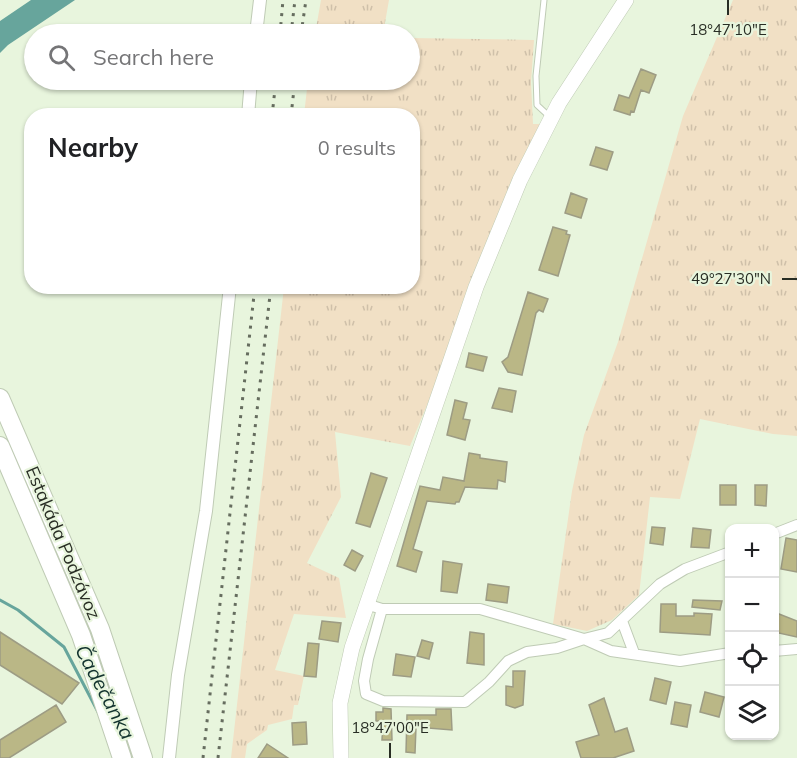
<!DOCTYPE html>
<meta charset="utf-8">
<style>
:root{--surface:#fff;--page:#f2f2f2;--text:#202124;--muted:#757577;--line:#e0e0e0}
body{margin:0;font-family:Mulish,sans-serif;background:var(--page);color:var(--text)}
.controls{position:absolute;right:18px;bottom:18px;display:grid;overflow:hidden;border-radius:12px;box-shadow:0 2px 4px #0004}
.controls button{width:54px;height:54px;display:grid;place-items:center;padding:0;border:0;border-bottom:2px solid var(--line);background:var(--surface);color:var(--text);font:30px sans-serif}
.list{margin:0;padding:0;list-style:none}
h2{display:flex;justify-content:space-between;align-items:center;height:78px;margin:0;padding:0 24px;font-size:26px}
h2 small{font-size:20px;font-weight:400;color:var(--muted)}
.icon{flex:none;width:33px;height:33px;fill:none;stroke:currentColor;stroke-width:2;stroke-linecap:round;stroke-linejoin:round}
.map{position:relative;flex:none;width:797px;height:758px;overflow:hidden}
.search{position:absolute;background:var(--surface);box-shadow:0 2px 4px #0004;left:24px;top:24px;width:396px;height:66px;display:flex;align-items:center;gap:15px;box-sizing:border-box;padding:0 21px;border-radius:33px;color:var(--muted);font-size:22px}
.panel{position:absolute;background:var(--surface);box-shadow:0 2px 4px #0004;left:24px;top:108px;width:396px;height:186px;border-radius:24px}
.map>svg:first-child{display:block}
</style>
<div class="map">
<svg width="797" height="758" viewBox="0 0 797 758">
<defs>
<pattern id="grass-tufts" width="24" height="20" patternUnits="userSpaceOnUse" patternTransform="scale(1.5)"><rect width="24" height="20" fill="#f1e0c5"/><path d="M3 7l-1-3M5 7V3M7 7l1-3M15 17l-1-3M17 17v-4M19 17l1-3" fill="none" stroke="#cfc0a9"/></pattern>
</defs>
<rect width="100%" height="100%" fill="#e8f5dd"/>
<path fill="url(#grass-tufts)" d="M321 0H389L383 34H315Z
M733 0H797V436L773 434 700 419 680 499 650 497 639 595 612 620 587 631 553 624 572 491 584 435 618 342 683 116Z
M410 38 534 40 531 82 533 124H544L410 446 335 432 341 497 307 563 339 578 346 618 294 614 275 670 304 676 298 705H294L292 719 268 725 267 730 247 744 245 758H231L284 287 412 286V116L304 115 308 80H410Z"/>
<path fill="#67a59c" d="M31 0H75L8 45 0 53V21Z"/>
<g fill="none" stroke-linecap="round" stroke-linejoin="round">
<path stroke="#67a59c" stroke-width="3" d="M0 600 18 610 64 647 98 712"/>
</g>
<path fill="#bab786" stroke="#9d9c84" stroke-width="1.5" d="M641 69 656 75 649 93 641 90 634 112 631 111 630 115 614 110 619 95 629 98Z
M596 147 613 152 607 170 590 165Z
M571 193 587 199 581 218 565 213Z
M553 227 567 231 566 234 570 235 558 276 539 270Z
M528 292 548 299 543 312 539 310 536 313 522 375 508 372 502 362 508 357Z
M469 353 487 357 483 371 466 367Z
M499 388 516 391 512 412 492 408Z
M455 400 467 403 463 419 470 420 465 440 447 435Z
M469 453 480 455V458L507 462 505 482 498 480 497 489 465 487 459 502H456L455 504 427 501 413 549 422 552 416 572 397 566 420 486 440 490 443 477 464 481Z
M371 473 387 478 370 527 356 523Z
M720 485H736V505H720Z
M755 485H767L766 506 755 505Z
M652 527 665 528 663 545 650 543Z
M693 528 711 530 709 548 691 547Z
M786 538 797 540V572L781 569Z
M352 550 363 556 355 571 344 565Z
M443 561 462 564 457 593 441 591Z
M488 584 509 587 507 603 486 600Z
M693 600 722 601 720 610 692 607Z
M661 604H676V616H694V613L712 614 710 635 660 632Z
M774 612 797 621V637L774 632Z
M322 621 341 623 338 642 319 639Z
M0 632 79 683 62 704 0 665Z
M470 632 484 634V665L467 663Z
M422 640 433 643 429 659 417 656Z
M308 643 319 644 316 677 304 676Z
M396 654 415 657 411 677 393 675Z
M513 671H525L523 705 515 708 506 705V686L513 687Z
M655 678 671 682 666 704 650 700Z
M705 692 724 697 719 717 700 712Z
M604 698 615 732 627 728 634 751 613 758H581L576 742 599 735 589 705Z
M675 702 691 705 687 727 671 724Z
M56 705 66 722 9 758H0V740Z
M383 708 391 709 392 740H382L383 721H376V712H383Z
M436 709H451L452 730 416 727 415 753 406 752 407 715H436Z
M306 722 307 744 293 745 292 723Z
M267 744 288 758H258Z"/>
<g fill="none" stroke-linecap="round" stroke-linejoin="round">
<g stroke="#bfcbb5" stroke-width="7">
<path id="service" d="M544 0 536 76 537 105 550 117"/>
</g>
<g stroke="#bfcbb5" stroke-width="12">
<path id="minor" d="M774 534 797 525
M366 604 382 609H480L584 639 608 633 660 584 685 569 730 552
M382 609 368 659 364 681 366 694 383 701 465 702 489 682 508 661 527 652 557 648 584 639 611 651 680 661 730 653
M622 621 634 653
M774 651 797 649"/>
</g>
<g stroke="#bfcbb5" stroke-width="14">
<path id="tertiary" d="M256 34 260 0
M248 116 251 80
M169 758 178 675 206 511 230 286"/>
</g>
<g stroke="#bfcbb5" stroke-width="16">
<path id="primary" d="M341 758 340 703 352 648 476 287 520 180 559 103 626 0"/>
</g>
<g stroke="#bfcbb5" stroke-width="20">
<path id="motorway" d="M0 398 100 629 143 758
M0 446 81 635 122 758"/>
</g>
<use href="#service" stroke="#fff" stroke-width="5"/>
<use href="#minor" stroke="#fff" stroke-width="10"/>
<use href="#tertiary" stroke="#fff" stroke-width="12"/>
<use href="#primary" stroke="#fff" stroke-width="15"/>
<use href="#motorway" stroke="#fff" stroke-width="18"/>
<path stroke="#666d5f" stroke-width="3" stroke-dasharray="3 6" stroke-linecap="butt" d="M280 34 283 0
M291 34 295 0
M301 34 306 0
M272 116 276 80
M291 116 295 80
M203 758 255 286
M218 758 271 286"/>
</g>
<path fill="none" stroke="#282d24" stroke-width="2" d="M728 0V15M782 279H797M390 743V758"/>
<g text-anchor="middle" stroke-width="4.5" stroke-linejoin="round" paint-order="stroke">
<g font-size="18" fill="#282d24" stroke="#e8f5dd">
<text transform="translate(63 543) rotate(67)" y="6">Estakáda Podzávoz</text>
</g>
<g font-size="20" font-style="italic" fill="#12322e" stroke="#e8f5dd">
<text transform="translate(105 692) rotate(62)" y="7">Čadečanka</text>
</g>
</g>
<g font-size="15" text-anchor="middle" fill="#282d24" stroke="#e8f5dd" stroke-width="4.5" stroke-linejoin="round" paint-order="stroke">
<text x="728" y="35">18°47'10"E</text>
<text x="731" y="284">49°27'30"N</text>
<text x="390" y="733">18°47'00"E</text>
</g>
</svg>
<div class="controls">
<button>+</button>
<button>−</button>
<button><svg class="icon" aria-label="locate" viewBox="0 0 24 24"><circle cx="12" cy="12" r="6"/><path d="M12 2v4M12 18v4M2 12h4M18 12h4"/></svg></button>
<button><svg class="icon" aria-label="layers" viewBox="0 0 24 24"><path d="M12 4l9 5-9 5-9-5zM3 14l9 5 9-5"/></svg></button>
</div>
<div class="search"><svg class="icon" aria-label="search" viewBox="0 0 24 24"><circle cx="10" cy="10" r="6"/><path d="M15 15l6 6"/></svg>Search here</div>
<section class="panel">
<h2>Nearby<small>0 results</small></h2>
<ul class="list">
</ul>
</section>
</div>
